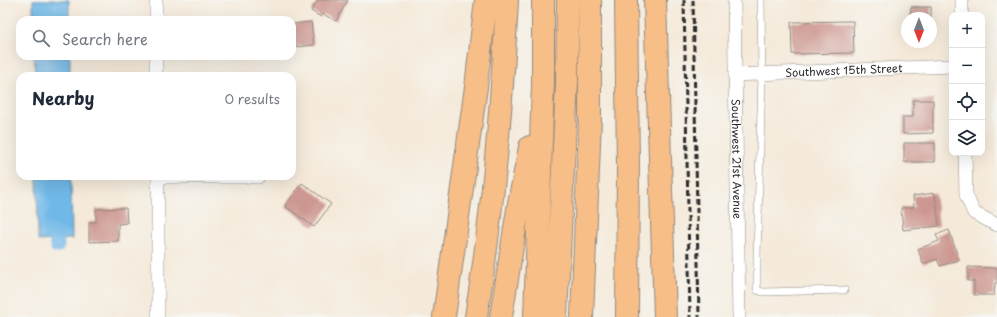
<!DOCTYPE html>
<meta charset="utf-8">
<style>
:root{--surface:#fff;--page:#f2f2f3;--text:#1f2937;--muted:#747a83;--line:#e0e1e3}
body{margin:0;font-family:"Playpen Sans",sans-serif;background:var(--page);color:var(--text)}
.controls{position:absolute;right:12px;top:12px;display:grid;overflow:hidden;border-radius:8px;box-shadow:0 4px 16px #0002}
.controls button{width:36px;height:36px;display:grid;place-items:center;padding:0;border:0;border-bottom:1px solid var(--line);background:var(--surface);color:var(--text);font:20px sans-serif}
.compass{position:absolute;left:901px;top:12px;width:36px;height:36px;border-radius:50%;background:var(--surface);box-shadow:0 4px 16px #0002;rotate:180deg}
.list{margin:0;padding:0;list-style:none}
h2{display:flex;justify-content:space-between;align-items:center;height:52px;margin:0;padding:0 16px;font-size:17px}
h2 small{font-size:13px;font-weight:400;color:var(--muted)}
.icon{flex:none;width:22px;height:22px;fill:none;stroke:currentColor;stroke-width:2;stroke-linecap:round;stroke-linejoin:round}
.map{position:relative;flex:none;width:997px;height:317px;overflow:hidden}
.search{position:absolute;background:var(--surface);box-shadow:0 4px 16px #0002;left:16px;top:16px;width:280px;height:44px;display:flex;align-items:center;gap:10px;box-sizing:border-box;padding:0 14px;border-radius:12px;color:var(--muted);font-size:15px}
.panel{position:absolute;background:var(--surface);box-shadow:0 4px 16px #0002;left:16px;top:72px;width:280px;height:108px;border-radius:12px}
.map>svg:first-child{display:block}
</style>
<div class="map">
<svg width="997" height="317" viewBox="0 0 997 317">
<rect width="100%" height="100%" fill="#f6f6f2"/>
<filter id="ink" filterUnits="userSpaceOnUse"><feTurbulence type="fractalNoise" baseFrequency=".025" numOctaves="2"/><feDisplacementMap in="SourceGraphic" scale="8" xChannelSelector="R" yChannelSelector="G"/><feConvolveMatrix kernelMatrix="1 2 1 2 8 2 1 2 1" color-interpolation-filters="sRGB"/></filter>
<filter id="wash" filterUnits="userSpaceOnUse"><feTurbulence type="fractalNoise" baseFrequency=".012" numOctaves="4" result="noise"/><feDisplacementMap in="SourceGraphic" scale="16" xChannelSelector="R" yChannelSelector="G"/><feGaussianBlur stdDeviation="0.9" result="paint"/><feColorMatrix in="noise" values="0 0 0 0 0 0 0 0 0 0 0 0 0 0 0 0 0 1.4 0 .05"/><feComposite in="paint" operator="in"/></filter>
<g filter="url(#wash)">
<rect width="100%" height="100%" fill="#f5eada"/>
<path fill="#70b8e8" stroke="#4e728a" d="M33 0H69V20H33Z
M34 56H70V76H35Z
M37 176H71L72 239 38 241Z"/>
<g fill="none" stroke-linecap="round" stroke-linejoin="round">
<path stroke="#70b8e8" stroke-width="15" d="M56 219 57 246"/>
</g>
<g id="blocks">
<path fill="#cd9791" d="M318 0H348L336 21 323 14 321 17 311 11Z
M911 7H931V18H910Z
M853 21 854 53 792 54 791 22Z
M311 22 314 45 295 47V43L292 44V24Z
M913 100H933V133L903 134V117H913Z
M904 143H935V162H904Z
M302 183 331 204 314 227 285 206Z
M935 193 939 226 903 230 901 208 914 207 913 196Z
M126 208 127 223 118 224V241L89 242V222H96V209Z
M949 230 959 260 940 266 937 259 923 264 918 249 939 241 936 235Z
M968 267 997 268V283H995L994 295H974V281H968Z"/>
</g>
</g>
<g filter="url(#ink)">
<use href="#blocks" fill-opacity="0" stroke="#908a82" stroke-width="1"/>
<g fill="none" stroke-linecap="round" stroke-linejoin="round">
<g stroke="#908a82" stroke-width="8">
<path id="service" d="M761 0 762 74 757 256V290L763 292 844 290"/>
</g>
<g stroke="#908a82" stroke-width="14">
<g id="minor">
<path d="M156 0V20"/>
<path id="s1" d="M734 0 739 317"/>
<path d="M962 15V0"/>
<path d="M156 56V76"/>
<path id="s2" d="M735 75 952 66"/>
<path d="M965 153 966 195 974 213 997 225"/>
<path d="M158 176V317"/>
<path d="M158 177H258"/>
</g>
</g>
<g stroke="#908a82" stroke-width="24">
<path id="motorway" d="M626 0 628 165 627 317
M655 0 665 317
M444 317 476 87 486 0
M476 317C493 212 502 106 507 0
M501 317 519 203 530 147
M535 317 543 83V0
M556 317 567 82 568 0
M582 317 590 119V0"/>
</g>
<use href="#service" stroke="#fff" stroke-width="7"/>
<use href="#minor" stroke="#fff" stroke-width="13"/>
<use href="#motorway" stroke="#f7be87" stroke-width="22"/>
<path stroke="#2b2b2b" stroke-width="3" stroke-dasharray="6 3" stroke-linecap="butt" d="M684 0 690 317
M693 0 699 317"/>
</g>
</g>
<g text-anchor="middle" stroke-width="3.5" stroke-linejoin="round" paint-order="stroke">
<g font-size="11" fill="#2b2b2b" stroke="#f6f6f2">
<text dy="4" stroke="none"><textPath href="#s2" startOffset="109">Southwest 15th Street</textPath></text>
<text dy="4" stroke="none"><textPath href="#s1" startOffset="159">Southwest 21st Avenue</textPath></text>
</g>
</g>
</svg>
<div class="controls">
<button>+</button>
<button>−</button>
<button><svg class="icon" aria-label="locate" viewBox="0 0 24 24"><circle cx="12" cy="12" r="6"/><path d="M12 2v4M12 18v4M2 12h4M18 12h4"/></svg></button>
<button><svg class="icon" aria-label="layers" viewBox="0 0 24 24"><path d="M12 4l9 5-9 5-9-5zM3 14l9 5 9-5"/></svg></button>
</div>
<svg class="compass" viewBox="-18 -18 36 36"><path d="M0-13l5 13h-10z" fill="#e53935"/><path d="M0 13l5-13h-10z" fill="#747a83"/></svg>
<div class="search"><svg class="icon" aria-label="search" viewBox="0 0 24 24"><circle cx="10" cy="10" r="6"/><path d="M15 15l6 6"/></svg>Search here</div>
<section class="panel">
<h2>Nearby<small>0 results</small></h2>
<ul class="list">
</ul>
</section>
</div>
